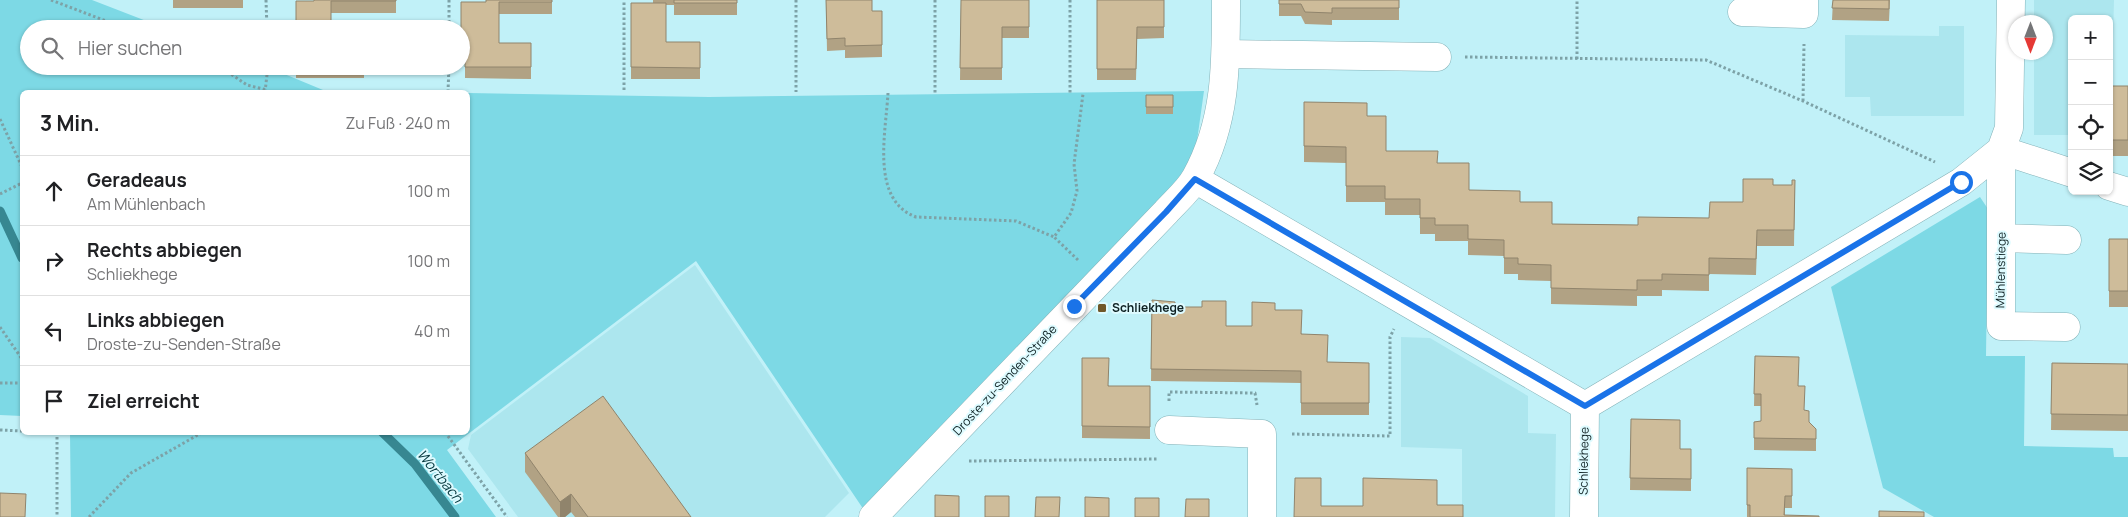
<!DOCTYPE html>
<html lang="de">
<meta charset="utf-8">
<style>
:root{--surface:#fff;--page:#f2f2f2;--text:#202124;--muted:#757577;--line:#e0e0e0}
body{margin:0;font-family:Manrope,sans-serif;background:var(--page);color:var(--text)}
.controls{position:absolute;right:15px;top:15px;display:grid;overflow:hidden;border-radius:8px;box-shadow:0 1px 4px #0004}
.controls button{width:45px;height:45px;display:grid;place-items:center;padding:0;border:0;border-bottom:1px solid var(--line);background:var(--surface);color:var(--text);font:25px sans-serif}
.compass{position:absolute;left:2008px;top:15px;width:45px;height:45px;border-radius:50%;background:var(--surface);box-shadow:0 1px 4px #0004;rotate:180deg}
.stop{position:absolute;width:15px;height:15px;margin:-11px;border:4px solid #1a73e8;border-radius:50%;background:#fff}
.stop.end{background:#1a73e8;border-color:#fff;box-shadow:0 1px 5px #0008}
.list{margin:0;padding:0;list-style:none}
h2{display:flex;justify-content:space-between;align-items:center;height:65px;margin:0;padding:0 20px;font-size:21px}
h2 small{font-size:16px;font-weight:400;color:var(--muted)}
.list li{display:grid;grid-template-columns:32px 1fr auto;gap:15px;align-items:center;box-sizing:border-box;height:70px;padding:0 20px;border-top:1px solid var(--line)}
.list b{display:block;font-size:19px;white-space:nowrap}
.list p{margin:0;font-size:16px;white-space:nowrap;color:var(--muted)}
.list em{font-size:16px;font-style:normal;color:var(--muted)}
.icon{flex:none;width:28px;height:28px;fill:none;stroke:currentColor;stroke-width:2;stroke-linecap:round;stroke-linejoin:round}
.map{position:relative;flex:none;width:2128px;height:517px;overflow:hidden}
.search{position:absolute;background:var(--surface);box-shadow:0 1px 4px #0004;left:20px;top:20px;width:450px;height:55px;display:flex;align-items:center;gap:12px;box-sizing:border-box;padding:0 18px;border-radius:28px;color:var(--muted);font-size:19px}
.panel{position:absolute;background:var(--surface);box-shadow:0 1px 4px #0004;left:20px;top:90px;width:450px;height:345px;border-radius:8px}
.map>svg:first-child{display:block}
</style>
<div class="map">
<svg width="2128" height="517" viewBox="0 0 2128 517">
<rect width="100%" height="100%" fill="#c1f1f8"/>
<path fill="#ace6ee" d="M2034 0H2114L2113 39H2109V19H2072V135H2034V53L2046 52V22H2034Z
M1939 26H1964V116H1871L1870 97H1845V35L1939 36Z
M695 265 849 493 825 517H518L468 449 471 435Z
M1401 337 1430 338 1528 396V433L1556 434 1555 517H1462V449L1401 447Z"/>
<path fill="#7dd9e5" d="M0 0H92L167 29H29V66H265L323 90 455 92H22V416L0 415Z
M1204 91 1193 169 866 513 696 261 447 450 496 517H71L70 433 468 432V93L709 97Z
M1980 197 1988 209 1986 356H2025L2024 446 2113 448 2114 457H2128V517H1934L1883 488 1831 287Z"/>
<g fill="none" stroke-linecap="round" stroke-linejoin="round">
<path stroke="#378791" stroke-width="9" d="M0 211 22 258
M382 432 415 464 455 517"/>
<g stroke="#83b1b7" stroke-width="29">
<path id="minor" d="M1742 12 1804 14V0
M1226 54 1437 57
M1195 179 1585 406
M2109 186 2128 192
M2002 238 2067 240
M2066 327 2001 326V150L2072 173
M1585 406 1961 182 2001 150 2009 128 2011 0
M1169 430 1262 434V517
M873 517 1166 212C1176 201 1189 190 1196 177 1227 121 1226 62 1226 0
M1584 517 1585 406"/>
</g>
<path stroke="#7da2a7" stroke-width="3" stroke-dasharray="2.5 2.5" stroke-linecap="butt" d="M51 0 127 29
M266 0 267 29
M449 0V29
M796 0V92
M935 0V93
M1070 0V93
M1465 57 1706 60 1803 101 1935 162
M1577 59V0
M219 66 247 85 267 90
M624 90V0
M265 92 268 66
M448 92 449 66
M888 93C886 132 870 200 916 217L1016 221 1054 237
M1803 101 1804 44
M0 119 22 167
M0 194 22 183
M1078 260 1054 237 1071 213 1077 191 1074 164 1083 94
M0 327 22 359
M0 383H22
M1169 401V392L1255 393 1257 405
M0 430 22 431
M57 432V517
M445 432 507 517
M1292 434 1390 436V337L1394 329
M969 461 1158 459
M89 517 131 473 203 432"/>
<use href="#minor" stroke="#fff" stroke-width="28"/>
</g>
<path fill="#b1a284" d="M173 0H243V8H173Z
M396 0V13H331L314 1Z
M552 0V14H499V43H531V79L465 78V59H461V29L486 2Z
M653 0H737V15H674V5H666V42H700V79H631V3H653Z
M826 0 872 11H882V57L845 58V50L827 51Z
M961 0H1029V38H1002V80H960Z
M1097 0H1164V38L1137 39 1136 80H1097Z
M1279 0H1399V20H1332V25L1305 24 1301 16H1279Z
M1833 0H1890L1889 21 1832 20Z
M296 66H364V78H296Z
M2109 86H2128V156H2109Z
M1146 95H1173V114H1146Z
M1304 102 1367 116 1386 151 1438 163 1469 190 1520 202 1552 224 1638 225 1709 218 1743 202 1773 185H1792L1795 180 1794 246H1757L1756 275 1709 274V291L1662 290V296H1637V306L1551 304V281L1518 280V274H1504V256L1468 255V241H1435V234H1420V215H1385V202H1346V163L1304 162Z
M2109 239H2128V307H2109Z
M1152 300 1226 326H1252L1275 310 1302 334 1327 362 1369 363V415H1301V383L1151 381Z
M1755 356 1798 386 1804 410 1809 422 1816 429V451L1754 450V422L1761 421V406H1754Z
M1082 358 1109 386H1150V439L1082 438Z
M2052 363 2128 364V431L2051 430Z
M1631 419 1680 449H1691V491L1630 490Z
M525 453 691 517H575L571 512 565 517H558L525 472Z
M1747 468 1792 469V508H1785V515L1819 517H1747Z"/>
<path fill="#90846c" d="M571 494V512L565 517H560V502Z"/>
<path fill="#cebc9a" stroke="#90846c" d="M314 0H396V1H331V29H296V1H314Z
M486 0H552V2H499V43H531V67H465V47H461V2H486Z
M674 0H737V3H674Z
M826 0H872V11H882V45L845 46V38L827 39Z
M961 0H1029V27H1002V68H960Z
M1097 0H1164V27H1137L1136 69H1097Z
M1279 0H1399V8H1332V13L1305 12 1301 4H1279Z
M1833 0H1889V9L1832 8Z
M631 3H666V42H700V68L631 67Z
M2109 86H2128V140H2109Z
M1146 95H1173V107H1146Z
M1304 102 1367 103V116H1386V151H1438L1437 163H1469V190L1520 191V202H1552V224L1638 225V217L1709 218 1710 202H1743V179H1773V185H1792V180H1795L1794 230H1757L1756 259 1709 258V275L1662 274V280H1637V290L1551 288V265L1518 264V258H1504V240L1468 239V225H1435V218H1420V199H1385V186H1346V147L1304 146Z
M2109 239H2128V291H2109Z
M1152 300 1175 302V307H1202V301H1226V326H1252V302L1275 303V310H1302L1301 334 1328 335 1327 362 1369 363V403H1301V371L1151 369Z
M1755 356 1799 357 1798 386H1805L1804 410 1809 411V422L1816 429V439L1754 438V422L1761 421V394H1754Z
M1082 358H1109L1108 386H1150V427L1082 426Z
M2052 363 2128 364V415L2051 414Z
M603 396 691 517H588L571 494 560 502 525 453Z
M1631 419 1680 420V449H1691V479L1630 478Z
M1747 468 1792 469V496H1785L1784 515 1819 516V517H1750V505H1747Z
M1295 478H1321V506H1363V478L1437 480V505H1463V517H1294Z
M0 493 26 494 25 517H0Z
M935 495 959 496V517H935Z
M985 496H1009V517H985Z
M1036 497H1060L1059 517H1035Z
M1085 497 1109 498V517H1085Z
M1135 498H1159V517H1135Z
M1186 499H1209V517H1185Z
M1879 511 1924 512V517H1879Z"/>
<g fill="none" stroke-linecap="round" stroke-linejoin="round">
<path stroke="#1a73e8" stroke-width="6" d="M1074 306 1166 212 1195 179 1585 406 1961 182"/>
</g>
<rect fill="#705829" stroke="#defbff" stroke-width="2" x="1097" y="303" width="10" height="10" rx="2.5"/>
<g text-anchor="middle" stroke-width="4" stroke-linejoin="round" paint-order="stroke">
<g font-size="12" fill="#0e2123" stroke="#defbff">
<text transform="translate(2001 270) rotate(-89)" y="4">Mühlenstiege</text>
<text transform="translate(1005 380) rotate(-47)" y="4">Droste-zu-Senden-Straße</text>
<text transform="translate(1584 461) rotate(-89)" y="4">Schliekhege</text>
</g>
<g font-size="12" font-weight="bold" fill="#0e2123" stroke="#defbff" text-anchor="start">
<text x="1112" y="312">Schliekhege</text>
</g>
<g font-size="14" font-style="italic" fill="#05383e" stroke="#defbff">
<text transform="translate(440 476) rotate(51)" y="5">Wortbach</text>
</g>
</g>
</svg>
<div class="controls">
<button>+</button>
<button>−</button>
<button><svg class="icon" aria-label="locate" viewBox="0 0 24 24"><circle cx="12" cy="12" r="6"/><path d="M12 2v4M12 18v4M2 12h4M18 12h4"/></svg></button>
<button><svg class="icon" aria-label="layers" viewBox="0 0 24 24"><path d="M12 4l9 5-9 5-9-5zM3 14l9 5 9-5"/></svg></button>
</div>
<svg class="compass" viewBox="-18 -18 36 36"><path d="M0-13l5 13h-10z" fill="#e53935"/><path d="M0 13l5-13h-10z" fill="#757577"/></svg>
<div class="stop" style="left:1961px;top:182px"></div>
<div class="stop end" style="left:1074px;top:306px"></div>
<div class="search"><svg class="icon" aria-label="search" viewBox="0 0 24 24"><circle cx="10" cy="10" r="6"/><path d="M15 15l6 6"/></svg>Hier suchen</div>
<section class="panel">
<h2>3 Min.<small>Zu Fuß · 240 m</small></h2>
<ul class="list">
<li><svg class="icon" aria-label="ahead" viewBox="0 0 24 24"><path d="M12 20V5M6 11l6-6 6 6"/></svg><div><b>Geradeaus</b><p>Am Mühlenbach</p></div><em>100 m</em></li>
<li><svg class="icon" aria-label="right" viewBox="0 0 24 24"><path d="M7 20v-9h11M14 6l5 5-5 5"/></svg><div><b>Rechts abbiegen</b><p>Schliekhege</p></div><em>100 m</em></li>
<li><svg class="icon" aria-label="left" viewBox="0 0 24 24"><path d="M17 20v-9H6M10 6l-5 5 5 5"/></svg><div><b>Links abbiegen</b><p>Droste-zu-Senden-Straße</p></div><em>40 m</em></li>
<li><svg class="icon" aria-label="arrive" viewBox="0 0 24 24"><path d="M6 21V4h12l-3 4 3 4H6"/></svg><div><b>Ziel erreicht</b></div></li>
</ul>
</section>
</div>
